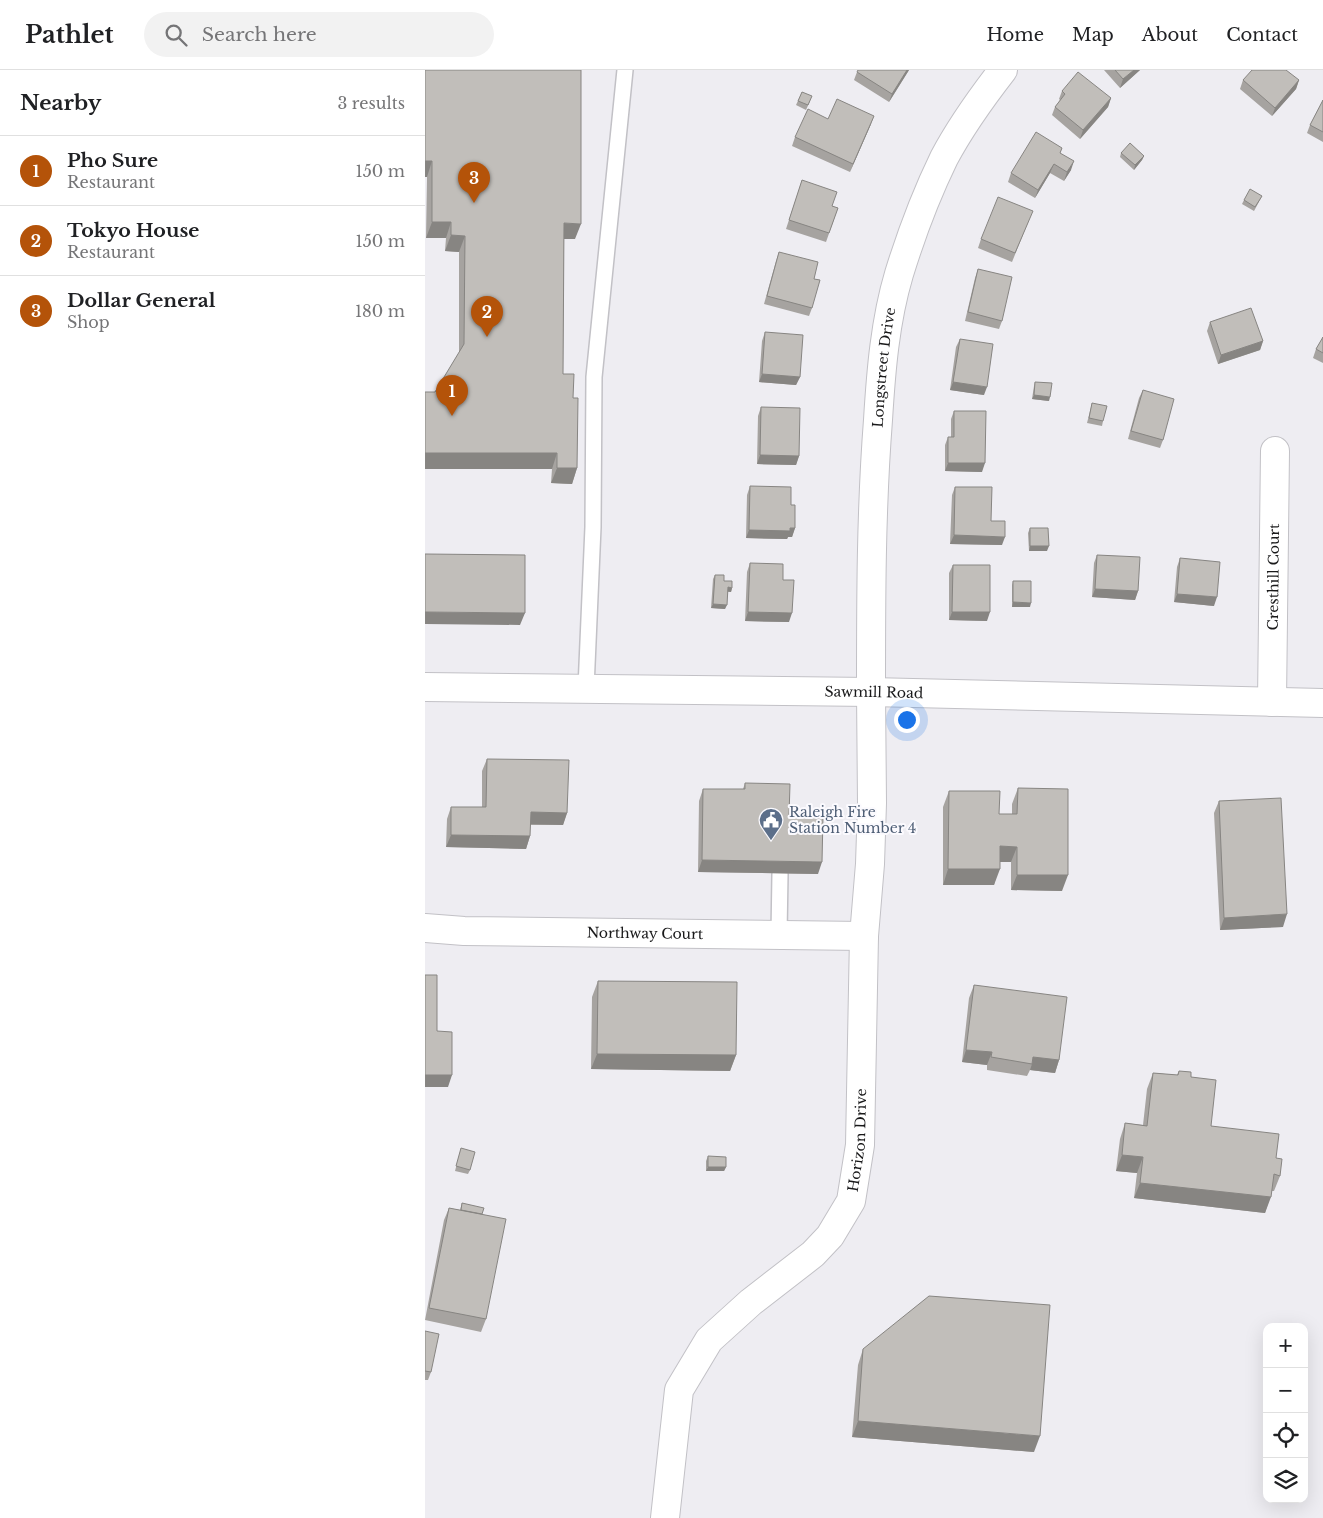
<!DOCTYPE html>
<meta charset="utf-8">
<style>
:root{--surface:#fff;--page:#f2f2f2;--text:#202124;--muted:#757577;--line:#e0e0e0;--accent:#b45309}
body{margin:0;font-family:"Libre Baskerville",serif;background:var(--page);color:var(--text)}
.controls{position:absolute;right:15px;bottom:15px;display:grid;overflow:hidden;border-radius:10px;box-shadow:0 5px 20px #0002}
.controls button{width:45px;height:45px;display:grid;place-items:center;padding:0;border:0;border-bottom:1px solid var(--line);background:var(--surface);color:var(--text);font:25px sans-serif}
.you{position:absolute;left:481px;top:649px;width:18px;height:18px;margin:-12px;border:4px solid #fff;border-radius:50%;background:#1a73e8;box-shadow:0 0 0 8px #1a73e833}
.badge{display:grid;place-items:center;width:32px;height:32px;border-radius:50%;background:var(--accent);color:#fff;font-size:16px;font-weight:700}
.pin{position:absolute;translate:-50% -41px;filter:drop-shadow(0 1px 2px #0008)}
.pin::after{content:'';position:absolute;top:26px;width:18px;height:15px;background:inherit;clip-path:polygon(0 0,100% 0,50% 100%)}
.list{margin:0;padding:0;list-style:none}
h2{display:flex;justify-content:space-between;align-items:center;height:65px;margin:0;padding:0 20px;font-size:21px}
h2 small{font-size:16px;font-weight:400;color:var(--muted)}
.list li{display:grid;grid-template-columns:32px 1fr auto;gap:15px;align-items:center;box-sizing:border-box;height:70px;padding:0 20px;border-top:1px solid var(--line)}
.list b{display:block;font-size:19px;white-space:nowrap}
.list p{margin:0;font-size:16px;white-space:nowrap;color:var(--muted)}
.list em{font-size:16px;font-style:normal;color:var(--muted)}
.icon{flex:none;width:28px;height:28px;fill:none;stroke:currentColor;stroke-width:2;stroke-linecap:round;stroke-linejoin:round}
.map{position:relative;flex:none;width:898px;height:1448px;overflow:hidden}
header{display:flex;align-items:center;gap:30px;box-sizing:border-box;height:70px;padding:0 25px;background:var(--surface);border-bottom:1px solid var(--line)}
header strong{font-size:24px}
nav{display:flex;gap:28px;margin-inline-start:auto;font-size:18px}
.search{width:350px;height:45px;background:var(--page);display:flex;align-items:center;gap:12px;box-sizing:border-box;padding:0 18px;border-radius:28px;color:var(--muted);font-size:19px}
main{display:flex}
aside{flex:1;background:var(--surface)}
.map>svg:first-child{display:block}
</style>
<header>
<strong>Pathlet</strong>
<div class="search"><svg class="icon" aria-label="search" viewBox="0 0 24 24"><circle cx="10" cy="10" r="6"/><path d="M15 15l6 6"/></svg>Search here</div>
<nav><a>Home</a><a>Map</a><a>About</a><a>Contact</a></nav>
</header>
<main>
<aside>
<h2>Nearby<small>3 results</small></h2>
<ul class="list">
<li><span class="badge">1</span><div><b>Pho Sure</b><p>Restaurant</p></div><em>150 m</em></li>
<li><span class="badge">2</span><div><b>Tokyo House</b><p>Restaurant</p></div><em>150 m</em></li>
<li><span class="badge">3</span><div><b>Dollar General</b><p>Shop</p></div><em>180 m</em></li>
</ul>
</aside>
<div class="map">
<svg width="898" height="1448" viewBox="0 0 898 1448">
<rect width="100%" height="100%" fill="#eeedf2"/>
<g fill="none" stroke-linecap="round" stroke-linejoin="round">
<g stroke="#c2c1c6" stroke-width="18">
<path id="lane" d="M161 618 168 457 169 307 200 0
M354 864 355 804"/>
</g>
<g stroke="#c2c1c6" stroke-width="30">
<g id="street">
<path id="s1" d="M847 632 850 381"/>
<path id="s2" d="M0 858 39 861 439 866"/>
<path id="s3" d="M240 1448 254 1320 284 1270 326 1232 388 1184 405 1166 426 1131 435 1075 439 866 445 794 447 733 446 622"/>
</g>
</g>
<g stroke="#c2c1c6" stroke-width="30">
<g id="secondary">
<path id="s4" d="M0 617 446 622 898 633"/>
<path id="s5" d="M446 622C446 531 446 440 453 350 456 301 460 251 474 204 486 165 501 125 519 88 535 58 557 27 578 0"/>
</g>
</g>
<use href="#lane" stroke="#fff" stroke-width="15"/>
<use href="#street" stroke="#fff" stroke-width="28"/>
<use href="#secondary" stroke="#fff" stroke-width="28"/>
</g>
<path fill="#a6a3a0" d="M0 0 150 169H139L138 304 148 328 152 398 147 414 126 413 127 399 10 322 34 283V182L20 181 21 168H1L2 107H0Z
M484 0 464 32 429 10 432 2Z
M679 0H715L695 18Z
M818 10H874L871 19 847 46 815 19Z
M637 21 686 28 683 37 655 69 627 45 630 37 635 30 634 29Z
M377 22 385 31 381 40 371 35Z
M898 30V72L882 63 885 55Z
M403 49 446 54 425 102 367 76 370 67Z
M637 78 635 83 646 100 639 111 625 103 610 128 583 112 586 103Z
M696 83 719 86 717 90 709 100 695 87Z
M377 110 407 136 413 138 401 172 361 159Z
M837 126 835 130 829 141 817 134 819 130Z
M604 150 587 192 553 178 556 169Z
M354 182 389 209 387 238 384 246 339 234 351 191Z
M553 199 577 251 574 259 540 251 550 208Z
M785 252 838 271 835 280 793 294 782 261Z
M340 262 375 307 371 315 334 312 337 271Z
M898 267V293L888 288 891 279Z
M535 269 559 325 525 320 531 277Z
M610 312 624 331 607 329 609 316Z
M718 320 738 370 735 378 703 369 714 328Z
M667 333 678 351 677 356 662 353Z
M336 337 374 386 371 395 332 394 333 346Z
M529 341 557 402 520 401V375L523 367H526V349Z
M325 416 366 435 370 458 367 467H363L362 469 321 468 322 425Z
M530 417 577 475 525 474 527 425Z
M605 458 622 481H604L603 463Z
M672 485 713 521 710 530 667 527 669 493Z
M755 488 789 536 749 532 752 497Z
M325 493 358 510 364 552 320 551 322 502Z
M528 495 562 551 524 550V503Z
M290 505 307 518 306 522H303L300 539 286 538 288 509Z
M588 511 605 537H587V515Z
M62 689 142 743 138 755H105V766L101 779 21 777 22 749 26 737H57V701Z
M320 713 364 746 393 804 273 802 274 731 278 719H318Z
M593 718 637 821 586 820V792H575L569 815H518V737L524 721 574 744H587V734Z
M794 731 858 857 795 860 789 743Z
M173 911 311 985 305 1001 166 999 167 927Z
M549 915 634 990 630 1003 605 1000 602 1006 562 1000V995L537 992 544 928Z
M754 1001 766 1007 786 1056 851 1088 855 1106 849 1121H847L840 1143 709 1128 712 1103 691 1101 695 1069 700 1053 718 1055 722 1019 728 1003 752 1005Z
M36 1078 45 1100 43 1104 30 1101Z
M283 1086 301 1097 299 1101H281V1091Z
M37 1133 57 1144 61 1249 56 1262 0 1250 19 1150 24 1138 35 1140Z
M0 1261 6 1302 3 1310H0Z
M438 1279 609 1382 427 1367 433 1295Z"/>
<path fill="#878582" d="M482 0H484L464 32 467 24Z
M709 0H715L695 18 698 9Z
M874 10 871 19 847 46 850 38Z
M686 28 683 37 655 69 658 60Z
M449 46 446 54 425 102 428 94Z
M719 86 717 90 709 100 710 95Z
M0 91H7L2 107H0Z
M649 91 646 100 639 111 642 102Z
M629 94 625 103 610 128 613 120Z
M7 152H26L21 168H1Z
M139 153 156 154 150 169H133Z
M26 165 40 166 34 182 20 181Z
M838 271 835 280 793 294 796 285Z
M337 304 375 307 371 315 334 312Z
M528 312 562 317 559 325 525 320Z
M609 325 625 327 624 331 607 329Z
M0 383H132L127 399H0Z
M335 385 374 386 371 395 332 394Z
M523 393H560L557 402 520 401Z
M132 398H152L147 414 126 413Z
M370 458 367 467H363L362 469 321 468 324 460Z
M529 465 580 467 577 475 525 474Z
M605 476H624L622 481H604Z
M303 517 307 518 306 522 301 521Z
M670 519 713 521 710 530 667 527Z
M752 524 792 527 789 536 749 532Z
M588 532 606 533 605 537H587Z
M288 534 302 535 300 539 286 538Z
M0 542 100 543 95 555 0 554Z
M323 542 367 543 364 552 320 551Z
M527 542H565L562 551 524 550Z
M106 742 142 743 138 755 101 754Z
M26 765 105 766 101 779 21 777Z
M575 776 592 777 586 792H569Z
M277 790 397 792 393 804 273 802Z
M523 799H575L569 815H518Z
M592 805H643L637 821 586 820Z
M862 844 858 857 795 860 799 848Z
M541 980 567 982 562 995 537 992Z
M172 984 311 985 305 1001 166 999Z
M608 987 634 990 630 1003 605 1000 607 994Z
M0 1005H27L23 1017H0Z
M697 1085 718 1087 712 1103 691 1101Z
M283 1097H301L299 1101H281Z
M715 1113 846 1127 840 1143 709 1128Z
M433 1351 615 1366 609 1382 427 1367Z"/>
<path fill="#c1beba" stroke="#878582" d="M0 0H156V154L139 153 138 304H149L148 328H153L152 398H132V383H0V322H10L39 274 40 166 26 165V152H7V91H0Z
M433 0H482L467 24 432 2Z
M690 0H709L698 9Z
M827 0H861L874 10 850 38 818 10Z
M653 2 686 28 658 60 630 37 640 24 637 21Z
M377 22 387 26 383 35 373 31Z
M412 29 449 46 428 94 370 67 383 39 403 49Z
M898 30V62L885 55Z
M611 62 637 78 635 83 649 91 642 102 629 94 613 120 586 103Z
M705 73 719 86 710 95 696 83Z
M377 110 412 122 407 136 413 138 404 163 364 150Z
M825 119 837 126 830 137 819 130Z
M573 127 608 141 590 183 556 169Z
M354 182 393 192 389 209 395 210 387 238 342 226Z
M553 199 587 207 577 251 543 242Z
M826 238 838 271 796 285 785 252Z
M340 262 378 265 375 307 337 304Z
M898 267V283L891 279Z
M535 269 568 274 562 317 528 312Z
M610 312 627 313 625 327 609 325Z
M718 320 749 329 738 370 706 361Z
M667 333 682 336 678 351 664 348Z
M336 337 375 338 374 386 335 385Z
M529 341H561L560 393H523V367H529Z
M325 416 366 417V435H370V458H365V461L324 460Z
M530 417H567L566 451H580V467L529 465Z
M605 458H623L624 476H605Z
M0 484 100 485V543L0 542Z
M672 485 715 487 713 521 670 519Z
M755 488 795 492 792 527 752 524Z
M325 493 358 494V510H369L367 543 323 542Z
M528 495H565V542H527Z
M290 505H299V511H307V518L303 517 302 535 288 534Z
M588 511H606V533L588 532Z
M62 689 144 690 142 743 106 742 105 766 26 765V737H61Z
M320 713 365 714 364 746H398L397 792 277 790 278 719H320Z
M593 718 643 719V805H592V777L575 776V799H523L524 721H575L574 744H592Z
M856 728 862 844 799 848 794 731Z
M0 905H12V961L27 962V1005H0Z
M173 911 312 912 311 985 172 984Z
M549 915 642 927 634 990 608 987 607 994 566 987 567 982 541 980Z
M754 1001 766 1002V1007L791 1010 786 1056 854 1064 851 1088 857 1089 855 1106 849 1104 846 1127 715 1113 718 1087 697 1085 700 1053 722 1056 728 1003 753 1005Z
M36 1078 50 1082 45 1100 31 1096Z
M283 1086 301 1087V1097H283Z
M37 1133 59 1138 57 1144 36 1140Z
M24 1138 81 1149 61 1249 4 1238Z
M504 1226 625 1235 615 1366 433 1351 438 1279Z
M0 1261 14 1264 6 1302 0 1301Z"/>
<defs>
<g id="civic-pin" transform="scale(1.25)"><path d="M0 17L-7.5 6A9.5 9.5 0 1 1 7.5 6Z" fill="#5c6f8a" stroke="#fbfafe"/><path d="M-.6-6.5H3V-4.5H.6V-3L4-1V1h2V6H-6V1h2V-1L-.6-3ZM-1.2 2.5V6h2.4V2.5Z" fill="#fff"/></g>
</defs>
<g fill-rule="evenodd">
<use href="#civic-pin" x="346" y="750"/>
</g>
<g text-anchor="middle" stroke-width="4" stroke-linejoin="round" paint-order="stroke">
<g font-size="14" fill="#19191a" stroke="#fbfafe">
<text dy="5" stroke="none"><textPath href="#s5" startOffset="325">Longstreet Drive</textPath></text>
<text dy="5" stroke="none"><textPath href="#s1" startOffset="125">Cresthill Court</textPath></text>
<text dy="5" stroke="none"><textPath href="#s4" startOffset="449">Sawmill Road</textPath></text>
<text dy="5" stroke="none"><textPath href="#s2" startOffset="220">Northway Court</textPath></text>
<text dy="5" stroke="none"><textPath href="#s3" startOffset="449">Horizon Drive</textPath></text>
</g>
<g font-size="14" fill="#4e5e75" stroke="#fbfafe" text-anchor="start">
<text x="364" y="747">Raleigh Fire<tspan x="364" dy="16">Station Number 4</tspan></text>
</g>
</g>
</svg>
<div class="controls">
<button>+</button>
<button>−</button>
<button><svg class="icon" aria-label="locate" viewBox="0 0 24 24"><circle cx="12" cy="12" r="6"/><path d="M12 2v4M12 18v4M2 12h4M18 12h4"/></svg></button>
<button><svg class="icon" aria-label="layers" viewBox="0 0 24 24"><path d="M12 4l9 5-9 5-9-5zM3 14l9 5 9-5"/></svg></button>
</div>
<div class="you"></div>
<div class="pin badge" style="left:27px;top:346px">1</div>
<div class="pin badge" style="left:62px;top:267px">2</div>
<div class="pin badge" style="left:49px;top:133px">3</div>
</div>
</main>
